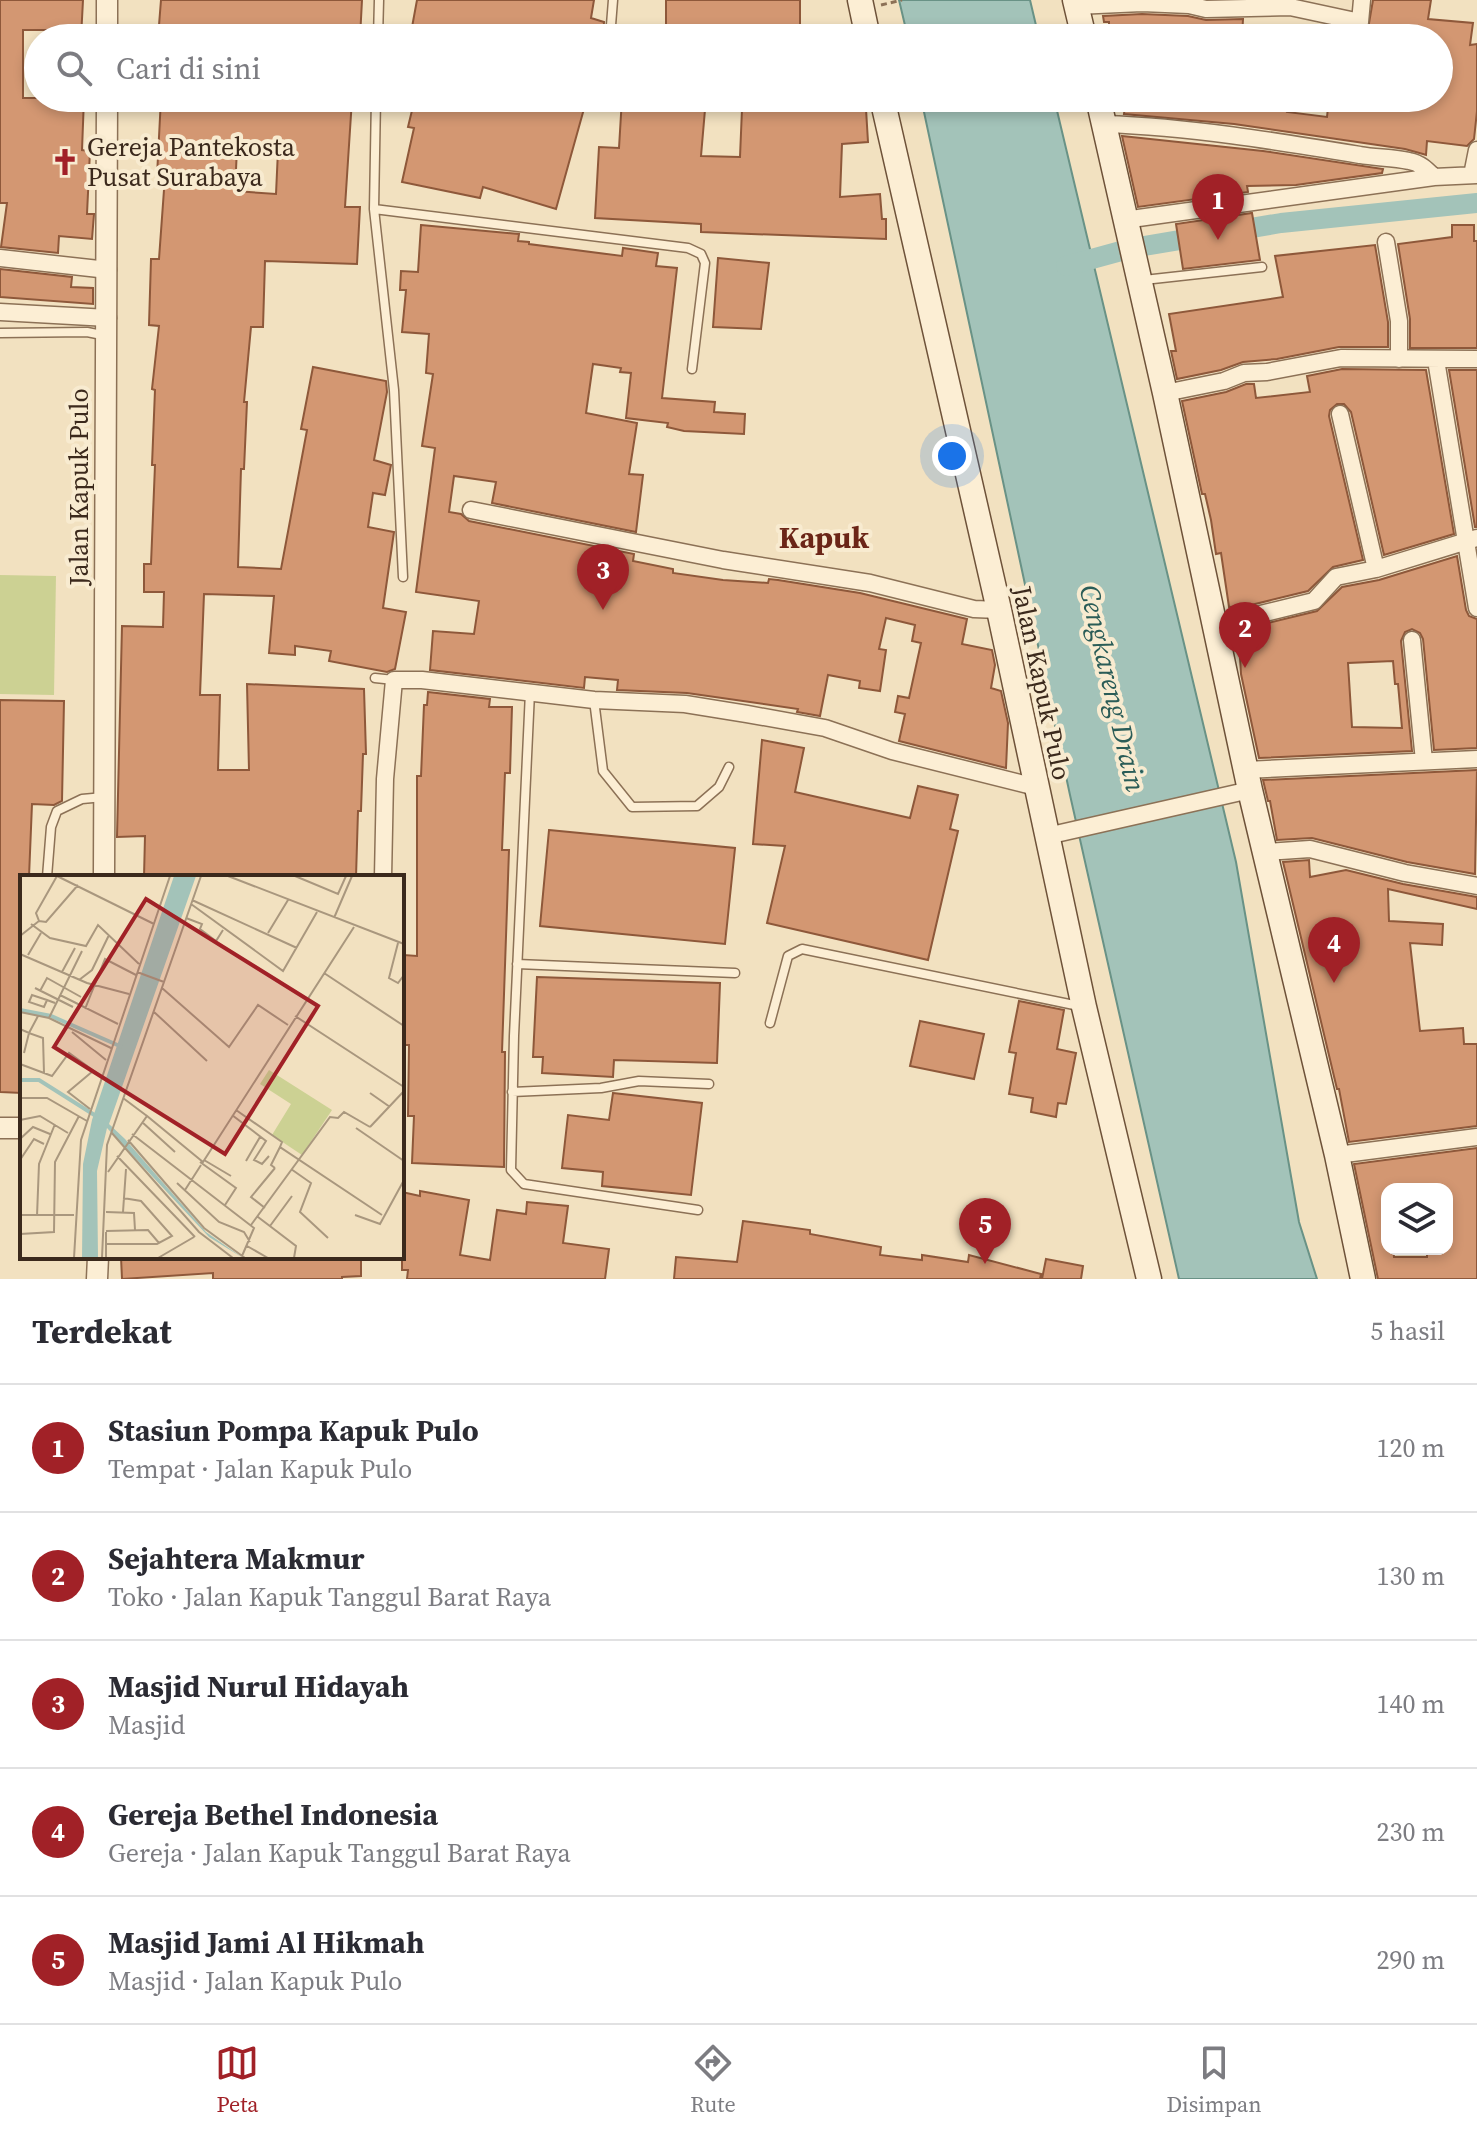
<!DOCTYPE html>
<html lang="id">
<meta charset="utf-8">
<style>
:root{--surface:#fff;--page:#f2f2f3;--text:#2b2b33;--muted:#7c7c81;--line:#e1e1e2;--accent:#a12127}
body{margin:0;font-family:"Source Serif 4",serif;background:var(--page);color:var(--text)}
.controls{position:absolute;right:24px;bottom:24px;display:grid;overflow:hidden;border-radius:16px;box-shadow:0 4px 12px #0003}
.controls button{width:72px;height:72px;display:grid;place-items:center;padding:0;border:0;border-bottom:2px solid var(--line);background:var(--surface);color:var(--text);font:40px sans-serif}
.you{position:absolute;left:952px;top:456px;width:28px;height:28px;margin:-20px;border:6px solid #fff;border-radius:50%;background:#1a73e8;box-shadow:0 0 0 12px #1a73e833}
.badge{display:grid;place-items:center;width:52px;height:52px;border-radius:50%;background:var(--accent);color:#fff;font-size:26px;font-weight:700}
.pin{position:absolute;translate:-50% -66px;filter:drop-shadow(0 2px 4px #0008)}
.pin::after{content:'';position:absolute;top:42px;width:28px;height:24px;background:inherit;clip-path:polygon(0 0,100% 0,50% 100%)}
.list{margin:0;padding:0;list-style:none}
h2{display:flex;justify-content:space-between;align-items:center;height:104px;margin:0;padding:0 32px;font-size:34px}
h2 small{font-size:26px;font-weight:400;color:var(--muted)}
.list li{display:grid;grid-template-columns:52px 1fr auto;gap:24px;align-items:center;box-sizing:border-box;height:128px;padding:0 32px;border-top:2px solid var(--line)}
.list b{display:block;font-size:30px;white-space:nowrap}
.list p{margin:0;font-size:26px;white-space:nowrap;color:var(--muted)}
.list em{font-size:26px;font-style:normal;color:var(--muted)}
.icon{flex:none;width:44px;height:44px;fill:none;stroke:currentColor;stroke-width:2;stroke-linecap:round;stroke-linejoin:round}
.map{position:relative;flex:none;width:1477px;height:1279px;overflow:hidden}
.search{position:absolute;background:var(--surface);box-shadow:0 4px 12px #0003;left:24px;right:24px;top:24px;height:88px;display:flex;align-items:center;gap:20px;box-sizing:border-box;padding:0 28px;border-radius:44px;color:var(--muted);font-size:30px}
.sheet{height:744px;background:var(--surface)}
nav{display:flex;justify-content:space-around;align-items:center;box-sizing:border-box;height:112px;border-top:2px solid var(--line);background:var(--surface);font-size:22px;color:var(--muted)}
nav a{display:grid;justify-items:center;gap:4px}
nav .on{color:var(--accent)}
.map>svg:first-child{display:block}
</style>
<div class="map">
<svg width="1477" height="1279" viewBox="0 0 1477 1279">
<rect width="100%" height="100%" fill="#f2e1c0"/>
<path fill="#ccd193" d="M0 575 56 576 54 695 0 694Z"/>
<path fill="#a3c3b9" stroke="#699286" stroke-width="2" d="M899 0H1030L1039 38H908Z
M921 98H1054L1236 862 1299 1222 1317 1279H1179L1070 795Z"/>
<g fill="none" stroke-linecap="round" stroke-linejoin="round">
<path stroke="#a3c3b9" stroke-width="20" d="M1066 266 1132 248 1281 223 1477 203"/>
</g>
<path fill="#d39772" stroke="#8e583a" stroke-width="2" fill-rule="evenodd" d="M0 0H83L81 38H54L55 30H23V98H84L82 150 90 151 87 214H94L92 239 59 236 58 253 1 247 7 203H0Z
M161 0H362L360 38 253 34V38H158Z
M417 0H594L591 18 604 22 603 38H447L426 33 425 38H410Z
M666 0H800V38H666Z
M1373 0H1431L1428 19 1473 23 1470 45 1477 44V111L1474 139 1467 146 1427 141 1426 155 1423 154 1405 149 1234 124 1124 114 1126 98H1268L1267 103 1288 104 1287 112 1327 117 1329 98H1439V38H1330V27L1359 33 1368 29Z
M1142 14 1188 16 1206 20 1243 19 1242 38H1109V22H1104L1103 16Z
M161 98 352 99 345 207H360L357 264 265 261 263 327H251L244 402H247L244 469H241L238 567 281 569 307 430 301 429 313 367 386 381 387 392 374 460 391 465 385 495 373 493 368 527 394 532 383 608 406 612 395 669 387 672 329 661 331 651 295 646V655L269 653 274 596 204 594 200 695H220L218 770H249L247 684 364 689 366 754H363L361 811H358L356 877H144L145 836 117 837 122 626 163 627 164 592H144V564H151L155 465H152L155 390 152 389 159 326 149 325 151 259H159L165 176H157ZM237 148 278 150 276 194 235 191Z
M415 98H587L556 209 483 187 480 198 402 182 414 128 408 127Z
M622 98H706L701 156 740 157 742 109H779L780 98H859L860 110 866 109 868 142 842 144 840 197 880 194 882 219H886V239L701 232V224L595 218 599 147 619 148Z
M1122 136 1263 151 1383 169 1382 173 1296 185 1247 186 1248 192 1138 207Z
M1252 213 1260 260 1183 269 1176 224Z
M421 225 519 234 518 241 529 242V244L622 256 623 248 658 253 656 266 677 268 662 398 715 402 714 412 745 414 744 434 684 431 667 427 668 423 626 418 631 373 620 372 621 368 593 364 586 413 637 423 629 474 643 475 636 532 492 503 496 482 454 476 449 512 461 514 469 521 634 554 633 561 673 569V573L723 580 768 583 769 579 778 580 860 593 967 619 962 644 992 650 995 665 991 688 1001 691 1008 723 1006 768 899 741 905 714 895 712 898 696 909 698 921 643 912 641 915 625 886 618 879 649 886 650 880 691 859 688 860 681 828 675 820 716 797 712 798 709 687 693 617 690 618 680 585 677 584 688 430 670 433 631 474 634 479 601 416 592 435 448 422 446 433 374 426 373 429 334 402 332 406 290H400L401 271 418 272Z
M1452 225H1474V241H1477V348H1410V319L1398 244 1452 237Z
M1375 245 1388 322V347H1339L1277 359 1243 362 1221 370 1177 379 1171 351H1176L1169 314 1283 297 1275 256Z
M718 258 769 263 761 329 713 327Z
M0 269 72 277 71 287 93 288V304L0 297Z
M1342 369 1426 370 1454 534 1384 555 1351 412 1344 404H1337L1330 410 1329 416 1363 560 1333 567 1308 591 1247 606 1229 607 1221 553 1216 554 1211 520 1205 494H1202L1182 401 1226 392 1246 384H1254L1256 398 1310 392 1307 376Z
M1449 370H1477V527H1475Z
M1457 556 1466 610 1469 616 1477 619V748L1434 750 1423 639 1420 633 1412 629 1405 632 1401 641 1412 751 1259 758 1241 674 1239 641H1249L1248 628 1317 611 1342 587 1379 580ZM1393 661 1395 684H1398L1402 728 1352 727 1348 663Z
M428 692 490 699 489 707H512L510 773H505L502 850H509L502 1052H505L504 1167 412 1163 414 1116H408L409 1045H402L404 955 417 956V776H421L424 705H427Z
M0 700 64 701 62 801 54 805 32 804 29 877H22V1093L0 1092Z
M762 740 804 748 795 792 910 818 918 786 958 795 950 829 958 831 928 960 767 923 785 846 753 844Z
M1477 770 1475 874 1407 862 1312 838 1277 840 1270 801H1268L1263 780Z
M549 830 735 848 725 944 540 926Z
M1309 860 1310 877 1346 870 1403 884 1477 897V909L1388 889 1389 921 1443 924 1442 945 1410 943 1420 1031 1463 1028 1464 1044H1477V1126L1349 1142 1339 1089H1337L1283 862Z
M537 977 720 983 717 1063 614 1060 613 1077 542 1073 543 1057H533Z
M1019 1001 1064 1010 1057 1049 1076 1053 1066 1104 1058 1103 1056 1117 1031 1112 1033 1098 1009 1094 1016 1053 1009 1052Z
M920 1021 984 1034 974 1079 910 1066Z
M613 1093 702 1103 691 1195 602 1186 603 1172 562 1168 568 1115 609 1120Z
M1477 1148V1279H1378L1354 1164ZM1387 1189H1447V1249H1427V1257H1394L1393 1249H1387Z
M420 1191 469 1200 460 1255 490 1260 497 1210 526 1214 527 1202 568 1206 563 1243 609 1249 605 1279H407L408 1270H402V1192L420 1196Z
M743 1221 810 1230V1234L881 1247 880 1255 922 1260V1255L968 1262 969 1255 1041 1274 1040 1279H674L676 1257 737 1262Z
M121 1257H361V1276L342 1277V1279H213V1273L122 1279Z
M1046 1259 1083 1266 1081 1279H1042Z"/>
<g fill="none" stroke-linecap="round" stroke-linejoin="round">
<g stroke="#8c7156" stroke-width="11">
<path id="service" d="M378 38 379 0
M610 38 613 0
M376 98 374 209 394 390 403 577
M374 209 688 248 701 254 705 263 692 369
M1144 280 1262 267
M0 333 87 332 107 336
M375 678 394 680
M530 692 514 1036 511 1170 524 1184 698 1210
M594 700 603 771 632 807 697 806 719 787 729 767
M47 877 51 827 57 811 82 799 104 797
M517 964 735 973
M770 1023 788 956 802 949 1079 1006
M512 1092 601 1088 639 1081 709 1084"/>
</g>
<g stroke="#8c7156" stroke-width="19">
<path id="minor" d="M1076 6 1142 3 1189 5 1206 9 1290 7 1360 22 1362 0
M1104 124C1190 127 1275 141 1360 155 1376 158 1393 157 1409 161 1420 163 1426 169 1434 177
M1472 175 1477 150
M1124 220 1434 177 1477 175
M1386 242 1399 321V359
M0 258 108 270
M0 312 108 318
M1436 360 1477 608
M1165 393 1224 381 1244 373 1267 372 1341 358 1477 359
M1340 414 1376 569
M471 510 723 560 870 583 974 609 999 610
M1215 625 1314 601 1336 577 1376 569 1477 538
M1412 640 1424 761
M1246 770 1477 759
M1047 836 1250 790
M1265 852 1310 849 1405 873 1477 886
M383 877 385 779 394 680H422L594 700 685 704 747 714 825 728 892 751 1036 787
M1337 1155 1477 1137"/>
</g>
<g stroke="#8c7156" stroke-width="23">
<path id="tertiary" d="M107 0V38
M104 877 107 98
M0 1128H22
M97 1279 98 1257"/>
</g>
<g stroke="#6e5239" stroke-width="27">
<path id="secondary" d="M860 0 868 38
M1075 0 1084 38
M882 98 999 610 1084 1007 1149 1279
M1098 98 1165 393 1250 790 1337 1155 1363 1279"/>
</g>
<path stroke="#8c7156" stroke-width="3" stroke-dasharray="6 4" stroke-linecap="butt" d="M881 5 902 0"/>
<use href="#service" stroke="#fceed4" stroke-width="8"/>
<use href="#minor" stroke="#fceed4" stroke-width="16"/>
<use href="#tertiary" stroke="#fceed4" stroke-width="20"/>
<use href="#secondary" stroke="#fceed4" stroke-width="24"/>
</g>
<defs>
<g id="church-bare" transform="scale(2.16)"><path d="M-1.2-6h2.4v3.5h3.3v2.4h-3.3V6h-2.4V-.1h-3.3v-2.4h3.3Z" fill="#a12127" stroke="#f8ebd0" stroke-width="2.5" paint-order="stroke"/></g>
</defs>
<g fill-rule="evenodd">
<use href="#church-bare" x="65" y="162"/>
</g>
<g text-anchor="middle" stroke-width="8" stroke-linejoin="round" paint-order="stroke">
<g font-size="26" fill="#3b291c" stroke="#f8ebd0" text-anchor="start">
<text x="87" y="156">Gereja Pantekosta<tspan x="87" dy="30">Pusat Surabaya</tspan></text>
</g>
<g font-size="26" fill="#3b291c" stroke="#f8ebd0">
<text transform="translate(79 487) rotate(-90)" y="9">Jalan Kapuk Pulo</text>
<text transform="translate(1042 683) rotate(78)" y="9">Jalan Kapuk Pulo</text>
</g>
<g font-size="28" font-style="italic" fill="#2a5c57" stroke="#f8ebd0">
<text transform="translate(1113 688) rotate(77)" y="10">Cengkareng Drain</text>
</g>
<g font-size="30" font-weight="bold" fill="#6b2517" stroke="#f8ebd0">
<text x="824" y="548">Kapuk</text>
</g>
</g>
<g transform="translate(20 875)">
<rect width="384" height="384" fill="#f2e1c0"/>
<path d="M249 195 312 235 282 280 252 260 271 229 240 209Z" fill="#ccd193"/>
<path d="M154 1H176L89 249 105 264 186 357 223 383 189 362 87 253 77 296 78 383H62L63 289 72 245Z" fill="#a3c3b9"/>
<path fill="none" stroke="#a3c3b9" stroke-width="4" d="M0 135 31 141 102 172M0 205H19L76 241"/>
<path fill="none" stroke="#a9977e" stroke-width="2" d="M37 1 134 49M208 1 384 69M275 1 318 19 326 1M172 25 277 73M171 29 263 96 297 37M166 43 182 49 180 54 196 66 203 55M314 43 332 1M19 46 26 47 58 10M11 49 30 63 66 71 78 50 119 89M248 58 268 25M0 61 19 46 16 38 37 1M378 68 369 103 378 108 384 100M0 79 67 108 109 119M8 80 21 58M42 97 55 73M117 97 144 107M304 98 384 151M59 105 72 95 89 60M15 113 53 132M142 113 209 172 238 130 268 150M20 116 27 103 61 122M40 120 98 149M27 125 24 132 9 127 12 120 27 125 35 128M65 134 85 84 116 100M133 136 187 186M0 137 29 143 91 173M275 141 384 212M29 143 62 76M0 154 9 158 18 141M52 157 86 185M4 178 9 158 23 163 24 198M0 189 32 201 49 178 81 201M350 218 370 232M0 223H27L67 246M103 223 127 241M70 234 48 217 73 196M216 235 262 267 260 272 362 340M212 240 246 266 234 285 242 289 249 281M0 245 20 241 48 258M122 247 155 277M350 252 384 216M336 253 384 286M91 257 179 357 213 383M112 259 234 353 222 381M0 264 13 252 30 259M108 265 184 353 225 383M97 281 175 362M0 285 14 264 24 269M184 285 211 301M226 286 240 262M180 287 216 313 205 330M255 293 251 290 260 272M271 294 291 308 280 337 308 363M88 297 127 241 183 287 334 52M157 308 199 347 224 357 230 367M165 315 181 290M245 333 231 322 255 293M86 337 114 338 115 355M103 337 106 294M0 340H54M335 340 360 349 384 305M17 341 19 289 35 249M238 342 276 371 274 383M231 350 310 242 318 243 324 237 350 252M250 351 272 321M86 356 128 355 139 368M86 357V383M0 359 34 357 35 287 59 241M86 369H137L152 361 121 326 103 323M227 371 248 383M54 383 61 265 150 1M82 383 87 270 181 1M138 383 174 362"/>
<path fill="#a12127" fill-opacity="0.15" stroke="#a12127" stroke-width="4" d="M126 24 298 131 205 279 34 172Z"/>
<rect width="384" height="384" fill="none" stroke="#3b291c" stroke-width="4"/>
</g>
</svg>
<div class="controls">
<button><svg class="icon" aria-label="layers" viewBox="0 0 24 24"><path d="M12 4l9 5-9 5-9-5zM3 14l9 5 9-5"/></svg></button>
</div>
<div class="you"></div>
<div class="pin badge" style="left:1218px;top:240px">1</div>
<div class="pin badge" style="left:1245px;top:668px">2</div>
<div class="pin badge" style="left:603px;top:610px">3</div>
<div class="pin badge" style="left:1334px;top:983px">4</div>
<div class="pin badge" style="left:985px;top:1264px">5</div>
<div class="search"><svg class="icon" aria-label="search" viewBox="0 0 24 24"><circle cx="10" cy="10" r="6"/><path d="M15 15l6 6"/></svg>Cari di sini</div>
</div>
<section class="sheet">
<h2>Terdekat<small>5 hasil</small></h2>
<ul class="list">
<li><span class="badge">1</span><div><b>Stasiun Pompa Kapuk Pulo</b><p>Tempat · Jalan Kapuk Pulo</p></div><em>120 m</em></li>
<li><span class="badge">2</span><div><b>Sejahtera Makmur</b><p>Toko · Jalan Kapuk Tanggul Barat Raya</p></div><em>130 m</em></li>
<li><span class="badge">3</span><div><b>Masjid Nurul Hidayah</b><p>Masjid</p></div><em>140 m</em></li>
<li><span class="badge">4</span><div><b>Gereja Bethel Indonesia</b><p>Gereja · Jalan Kapuk Tanggul Barat Raya</p></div><em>230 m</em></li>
<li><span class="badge">5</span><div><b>Masjid Jami Al Hikmah</b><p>Masjid · Jalan Kapuk Pulo</p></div><em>290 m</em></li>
</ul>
</section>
<nav>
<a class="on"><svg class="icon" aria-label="map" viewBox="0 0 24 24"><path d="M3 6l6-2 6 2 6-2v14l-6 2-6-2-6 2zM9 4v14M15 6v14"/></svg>Peta</a>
<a><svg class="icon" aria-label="directions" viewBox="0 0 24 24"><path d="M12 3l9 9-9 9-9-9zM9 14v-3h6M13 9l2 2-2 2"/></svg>Rute</a>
<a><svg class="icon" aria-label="saved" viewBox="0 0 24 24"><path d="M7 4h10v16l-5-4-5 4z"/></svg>Disimpan</a>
</nav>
